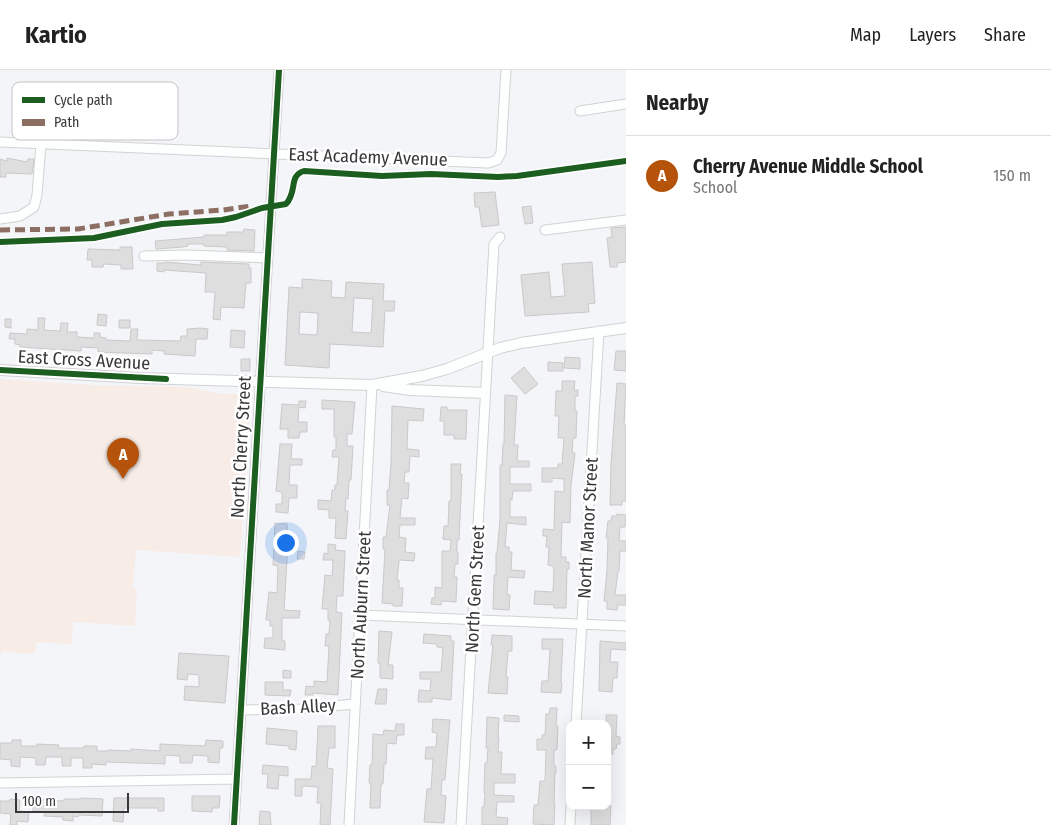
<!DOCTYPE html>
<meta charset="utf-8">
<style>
:root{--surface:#fff;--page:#f6f6f6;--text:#222;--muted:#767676;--line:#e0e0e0;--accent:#b45309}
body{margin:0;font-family:"Fira Sans Condensed",sans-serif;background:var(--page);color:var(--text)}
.controls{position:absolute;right:15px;bottom:15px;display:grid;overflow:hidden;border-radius:10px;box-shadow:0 5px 20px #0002}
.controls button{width:45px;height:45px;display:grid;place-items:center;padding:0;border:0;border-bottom:1px solid var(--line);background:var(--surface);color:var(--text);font:25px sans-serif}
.scale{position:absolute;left:15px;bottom:12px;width:114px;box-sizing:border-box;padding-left:5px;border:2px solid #38383b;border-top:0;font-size:14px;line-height:18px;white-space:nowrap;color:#38383b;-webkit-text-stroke:4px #fff;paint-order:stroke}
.you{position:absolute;left:285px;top:472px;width:18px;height:18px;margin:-12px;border:4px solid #fff;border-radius:50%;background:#1a73e8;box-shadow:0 0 0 8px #1a73e833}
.badge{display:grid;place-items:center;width:32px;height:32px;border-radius:50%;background:var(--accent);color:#fff;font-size:16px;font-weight:700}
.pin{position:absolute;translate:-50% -41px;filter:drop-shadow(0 1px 2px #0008)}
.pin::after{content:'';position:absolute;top:26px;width:18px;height:15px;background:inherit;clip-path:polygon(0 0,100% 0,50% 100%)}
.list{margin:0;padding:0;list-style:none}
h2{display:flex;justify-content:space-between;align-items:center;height:65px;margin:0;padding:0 20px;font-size:21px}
h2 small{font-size:16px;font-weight:400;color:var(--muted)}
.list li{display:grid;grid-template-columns:32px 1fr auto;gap:15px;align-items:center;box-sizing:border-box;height:80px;padding:0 20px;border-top:1px solid var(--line)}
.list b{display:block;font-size:19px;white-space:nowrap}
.list p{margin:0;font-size:16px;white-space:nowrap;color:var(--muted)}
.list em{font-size:16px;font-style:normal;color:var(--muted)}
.map{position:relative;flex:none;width:626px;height:755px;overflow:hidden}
header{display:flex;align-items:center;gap:30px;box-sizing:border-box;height:70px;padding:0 25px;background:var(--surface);border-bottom:1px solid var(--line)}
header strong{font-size:24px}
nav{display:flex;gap:28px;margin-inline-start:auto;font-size:18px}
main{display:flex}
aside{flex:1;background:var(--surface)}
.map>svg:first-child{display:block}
</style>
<header>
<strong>Kartio</strong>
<nav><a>Map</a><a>Layers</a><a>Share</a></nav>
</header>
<main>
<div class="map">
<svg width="626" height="755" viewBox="0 0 626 755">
<rect width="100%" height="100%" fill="#f4f5f8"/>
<path fill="#f8ece7" d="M0 309 93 315 189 317 221 324H238L245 327 250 337 240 487 136 480 133 518 137 519 135 556 73 552 72 574 36 572 35 584 2 582 0 588Z"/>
<path fill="#dfdedf" stroke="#cac9ca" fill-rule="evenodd" d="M7 88 27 92 28 89H34L32 104 6 103V107H0V89L7 91Z
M495 122 499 155 482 157 479 137H475L474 123Z
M531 136 533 153 525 154 522 137Z
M626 157V192L617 193V197H610L607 168 612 167 611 158Z
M244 159 255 160 254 181 227 180V177L204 176V174H188V176L183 177 156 179 155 171 204 167V165H227V162H243Z
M120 177H132L133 199H121V195L104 194 103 197H92V190H87L88 179 120 180Z
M165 192 201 195V192L249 194V198H251V213H246L244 238 221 237 220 250 213 249 215 222H205L206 203 164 200V202L157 201V193H164Z
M592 192 595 233 588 234 589 242 525 246 521 205 549 202 551 227 565 226 562 194Z
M302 209 332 211 331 227 345 228 346 212 384 214 383 231H395L394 241H385L383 277 330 274 329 298 285 295 289 217 302 218ZM354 228 373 229 371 263 352 262ZM300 242 318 243 317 265 299 264Z
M98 244 107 245 106 256 97 255Z
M38 248H45L44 260 60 261 61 253H68L67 262H77V267L94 268V263H100V267L106 268V270L130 271 131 259H138L137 270 180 271 181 266H187V259L200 258 208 259 207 269H196L195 286 164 284V281L152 280V284L98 282V278L81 277V281L20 277V275L15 274V269H9L10 263 27 264V259L38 260Z
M5 249H11V258L5 257Z
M119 250H130V258H119Z
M231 260 245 261 244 278 230 277Z
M616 281H626V301L614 300Z
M565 287 580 288V299L564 298Z
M241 289H250V301H241Z
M548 292 563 293V301H548Z
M524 297 538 314 525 324 511 308Z
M562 311H575L574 320H578V326H575V341H577L576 368H573L572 383H575L571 415 570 453 562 452 561 487H566V492H569V499H567L566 538H554V535L534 534 535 521 553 522 554 498 553 496 548 495 549 477H546L547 466H543V459L554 460 555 421 564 422V409L552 408V412H542V398H558V394H562L564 368H558L559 346H555L556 321H562Z
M617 313 626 314 624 355H626V431H622V435H610L611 394Z
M505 325 517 326 514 375H518L517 391H529V397H510V414H531V421H513L512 430 510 429V447H526V455L507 453 505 477H509V482H512L511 500 525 501 524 508 508 507 507 525H510L509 540 493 539 494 509V505H496V483H497L500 450V395H502L503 374H504Z
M322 330 355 332 352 364H347V376H353L351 410H349L348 429 346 428 345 441H348L346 469 335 468 336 448H329V440L318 439V430L331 431 332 420H335V415H337L339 387H332L333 380H336V367H334V339H322Z
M299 331H306L305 338 299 337 298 352H307V362H300L299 368H288V359H280L282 334 299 335Z
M392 336 424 339 423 351 408 350 407 379 419 380V387L410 386 409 402H405L404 413H409L408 429 402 428 400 448H415V455H400L399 467 406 468 405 482 415 483 414 491 401 490 399 491 397 510H399V518H403L402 536H393V534L382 533 385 480 383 479V467H386L390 435H387V420H389L391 393Z
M441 337H447V340H467L466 369H454V365H444V351H440Z
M280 374H292L291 389H302V395H290L289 415H297V428H289L288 443 276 442V434H282V422L276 421Z
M451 394H461L460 404H462L459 470H457V482H458V494H455L454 507H457L456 532 442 531 441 535 431 534 432 528H435V517L442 518V481H450L451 470 443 469 444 456H448L449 431H451Z
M617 444 626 445 625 457H620L619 471H626V481H620L619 501H618L615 525H626V535H618L617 540 607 539V531H604L607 501 608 468H606L608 451H611L612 446H617Z
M275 453 287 454 288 473 284 540 300 541 299 548H282V570L285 571V580L264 578 265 568H273V556H270V550H266L269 522 277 523 278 496 273 495Z
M328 474 336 475 335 480 345 481 343 526H337L336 542 342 543 338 625 313 623V625H305L306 616 314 617V611L327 612 329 576H325L326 564H329L330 550H328V539H322L325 505 332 506 333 490H323L324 483 328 484Z
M298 481 305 482 304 489H297Z
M379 561 392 562 388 595H393V609L380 608V593H378Z
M424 564 451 566V571H454L451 630 432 628V632H418L419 620 430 621 431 609H420V602H441L443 578 437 577V574L423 573Z
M492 565 512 566V581H508L506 607H508L507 624 488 623 493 575H491Z
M542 569H563L561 612 562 613 561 623 541 622 542 611H548L550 579H542Z
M600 571 626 573V580L611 579 610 592H618L617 608H613L612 622 599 621Z
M179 583 229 586 225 633 184 630 185 616 199 617V605L188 604 187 610 177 609Z
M283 600 291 601V608H283Z
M265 612H283V620H291L290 626 265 625Z
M378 619H387L386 634H375Z
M550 638H557L556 656H558L557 680H554V696H556V703H555L554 734H555L554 755 533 754 534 735H538L540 711H545L546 680H537V669H542V665H545L546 644H549Z
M504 645 519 646V652L504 651Z
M606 645H617L616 666 620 667V674H617L616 679H613V684H607Z
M487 647 499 648 498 668H499L498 682H502L501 704H515V713H494V725L514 726V732H497L496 747 508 748 507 755H482V737H484L485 723H484L485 693H487L488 678H486Z
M433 649 450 650 445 710H442L441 725 446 726 444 753 424 752 427 719H431L433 689H425L426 677H436L437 663 432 662Z
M396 654H404V665H397L396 674 387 673 386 694H384L383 714H381L380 738H370L371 713H369L370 695H372L373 664 383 665 384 660 395 661Z
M318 656H335V678H329L327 698 333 699 330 755H320L321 733H317L318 717 304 716 302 717V726H295V709H311L312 696 316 697Z
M267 658 297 661 296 680 289 679V676L266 674Z
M12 670H21V676H37V674L59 675 58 678H84V676H97V681H108V680L131 681V679L160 681V674L205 676 206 670 223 671V678H220L219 693 208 692V686L193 685 192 693H180V686L165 685V694L106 692V695L92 694V698H83V688H71V696H62V687H46L45 695H36V688L20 687V697L11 696V690L0 689V673H12Z
M263 695 288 697V706L279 705 278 719 267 718 268 704H262Z
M192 726H220L219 738H212V742L192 741Z
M81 728 103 729 102 746 79 745 78 747 73 746V751L63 750V747L44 746 45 742 33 741 34 729 64 731V729H81Z
M114 728H164V741H158V738H124L123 752 113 751Z
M10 729 20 730 19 741 29 742 28 752 17 751V755H10L11 744 0 743V731H10Z
M591 736H611L610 755H591Z
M260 741 270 742 271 755H259Z"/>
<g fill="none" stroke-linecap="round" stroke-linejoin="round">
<g stroke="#d2d2d4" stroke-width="11">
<path id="minor" d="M580 41 626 34
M0 72 488 93 497 90 501 83 506 0
M0 149 20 146 34 137 37 125 41 74
M545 160 626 150
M144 186 187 185 268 188
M361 545 626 556
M241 640 300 639 355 634
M576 654 599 261
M0 713 236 709
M234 755 279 0
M349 755 372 315
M461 755 494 174 500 167
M570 755 571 736"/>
</g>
<g stroke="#d2d2d4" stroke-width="12">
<path id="tertiary" d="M0 300 140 308 372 315 422 306 447 299 500 278 521 273 626 258
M383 316 410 320 485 323"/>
</g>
<use href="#minor" stroke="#fdfefe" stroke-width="9"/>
<use href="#tertiary" stroke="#fdfefe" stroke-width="10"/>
<path stroke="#8d6e63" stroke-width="5" stroke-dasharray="10 5" stroke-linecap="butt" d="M0 160 78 159 169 144 223 140 251 136"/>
<g stroke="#fff" stroke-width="9">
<path id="cycleway" d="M0 172 94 168 162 154 222 150 236 147 262 138 286 134C298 121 288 106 304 101L382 106 431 104 498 107 517 106 626 91
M0 300 166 309
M234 755 279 0"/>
</g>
<use href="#cycleway" stroke="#1b5e20" stroke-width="6"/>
</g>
<g text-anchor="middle" stroke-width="5" stroke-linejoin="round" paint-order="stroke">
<g font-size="18" fill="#38383b" stroke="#fff">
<text transform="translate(368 87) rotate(2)" y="6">East Academy Avenue</text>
<text transform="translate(84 290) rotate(3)" y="6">East Cross Avenue</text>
<text transform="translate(241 377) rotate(-87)" y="6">North Cherry Street</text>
<text transform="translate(588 458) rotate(-87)" y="6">North Manor Street</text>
<text transform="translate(475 519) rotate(-87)" y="6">North Gem Street</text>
<text transform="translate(361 535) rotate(-87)" y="6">North Auburn Street</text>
<text transform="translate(298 637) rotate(-3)" y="6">Bash Alley</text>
</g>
</g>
<rect x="12" y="12" width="166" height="58" rx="8" fill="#fff" stroke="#c3c3c4" stroke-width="1"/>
<rect x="22" y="27" width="23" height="6" fill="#1b5e20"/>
<rect x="22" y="49" width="23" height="7" fill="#8d6e63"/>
<g font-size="14" fill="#38383b">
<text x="54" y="35">Cycle path</text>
<text x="54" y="57">Path</text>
</g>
</svg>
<div class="controls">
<button>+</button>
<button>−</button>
</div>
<div class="scale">100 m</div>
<div class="you"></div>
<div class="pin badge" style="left:123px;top:409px">A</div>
</div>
<aside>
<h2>Nearby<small></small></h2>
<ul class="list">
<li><span class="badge">A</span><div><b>Cherry Avenue Middle School</b><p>School</p></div><em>150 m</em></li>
</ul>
</aside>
</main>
